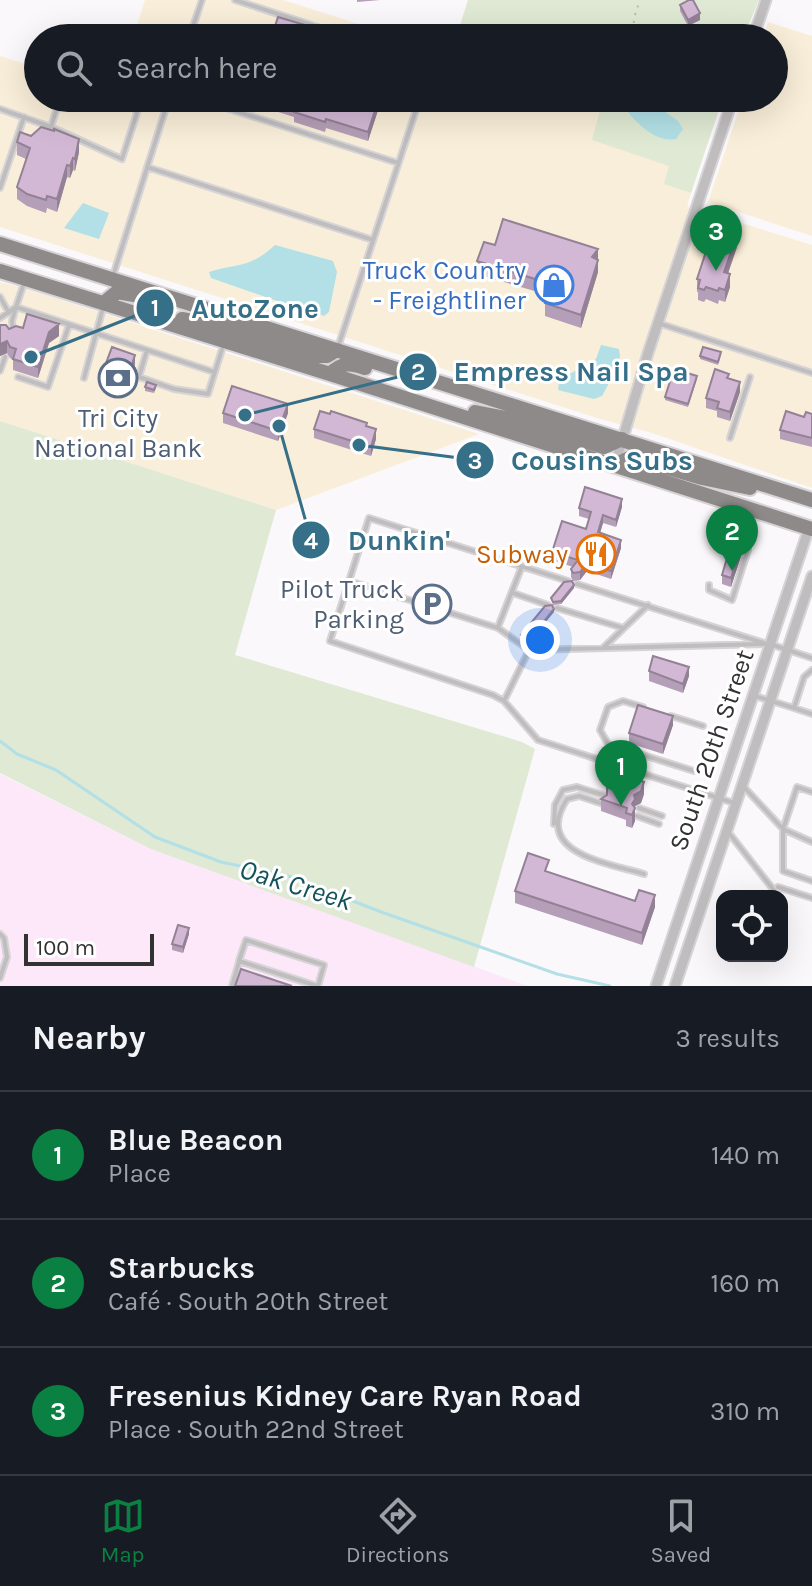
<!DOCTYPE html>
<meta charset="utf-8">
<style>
:root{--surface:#171b24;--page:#242831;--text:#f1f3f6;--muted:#9ea1a6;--line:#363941;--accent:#0b8043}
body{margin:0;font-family:Karla,sans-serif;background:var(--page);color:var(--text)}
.controls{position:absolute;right:24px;bottom:24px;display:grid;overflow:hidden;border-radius:16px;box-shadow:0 8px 32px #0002}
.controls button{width:72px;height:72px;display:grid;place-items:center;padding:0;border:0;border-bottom:2px solid var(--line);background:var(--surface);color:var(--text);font:40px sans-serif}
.scale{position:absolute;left:24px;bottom:20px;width:130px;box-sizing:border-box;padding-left:8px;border:4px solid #333233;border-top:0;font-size:22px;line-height:28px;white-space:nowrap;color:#333233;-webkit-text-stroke:6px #fff;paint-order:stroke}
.you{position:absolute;left:540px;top:640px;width:28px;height:28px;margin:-20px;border:6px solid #fff;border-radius:50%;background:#1a73e8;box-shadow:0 0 0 12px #1a73e833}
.badge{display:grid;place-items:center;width:52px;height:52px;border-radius:50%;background:var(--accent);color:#fff;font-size:26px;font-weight:700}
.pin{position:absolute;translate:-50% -66px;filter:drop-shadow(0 2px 4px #0008)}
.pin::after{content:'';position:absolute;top:42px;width:28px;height:24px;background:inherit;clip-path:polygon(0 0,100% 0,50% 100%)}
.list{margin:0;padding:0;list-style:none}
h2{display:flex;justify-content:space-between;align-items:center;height:104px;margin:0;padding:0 32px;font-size:34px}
h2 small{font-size:26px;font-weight:400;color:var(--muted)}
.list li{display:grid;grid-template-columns:52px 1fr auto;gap:24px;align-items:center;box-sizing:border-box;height:128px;padding:0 32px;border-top:2px solid var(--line)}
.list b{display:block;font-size:30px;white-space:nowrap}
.list p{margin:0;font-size:26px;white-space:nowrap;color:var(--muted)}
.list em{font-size:26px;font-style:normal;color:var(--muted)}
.icon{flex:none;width:44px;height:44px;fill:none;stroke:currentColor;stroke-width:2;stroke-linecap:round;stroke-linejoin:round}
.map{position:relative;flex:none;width:812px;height:986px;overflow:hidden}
.search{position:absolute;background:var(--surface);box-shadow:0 8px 32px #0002;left:24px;right:24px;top:24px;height:88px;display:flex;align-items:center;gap:20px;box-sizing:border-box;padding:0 28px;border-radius:44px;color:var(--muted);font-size:30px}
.sheet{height:488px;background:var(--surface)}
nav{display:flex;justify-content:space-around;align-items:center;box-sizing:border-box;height:112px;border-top:2px solid var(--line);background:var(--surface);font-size:22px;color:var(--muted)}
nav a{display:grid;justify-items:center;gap:4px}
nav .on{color:var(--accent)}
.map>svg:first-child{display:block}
</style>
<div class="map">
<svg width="812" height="986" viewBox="0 0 812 986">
<rect width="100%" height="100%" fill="#fbf8fb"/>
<path fill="#f9eed9" d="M145 0H283L403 38H133Z
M768 22 812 36V236L708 202 743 98H774V38H763Z
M0 56 38 68V98H588L603 103 670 166 665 184 691 193 687 206 812 245V488L652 433 597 418 0 227Z
M0 282 30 290 479 434 276 510 0 421Z"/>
<path fill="#fce8f9" d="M0 774 151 849 528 986H0Z"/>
<path fill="#dfe9d3" d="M468 0H759L743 38H456Z
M588 98H723L691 193 664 184 669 166 592 140 602 103Z
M0 421 276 510 235 655 522 742 535 749 474 967 151 849 0 773Z"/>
<path fill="#b2e0e6" d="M619 98H646L678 121 683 129 676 139C654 144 628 116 619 98Z
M83 203 109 213 99 239 64 228Z
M275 245 333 261 337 272 329 312 324 316 302 309 295 303H283L211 278 209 272C238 263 249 269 275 245Z
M601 345 619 349 620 357 614 374 602 396 594 399 558 390 559 380 596 359Z"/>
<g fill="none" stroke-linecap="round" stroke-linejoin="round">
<path stroke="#b2e0e6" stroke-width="3" d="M0 741 17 754 56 770 155 837 221 862 288 876 384 913 557 974 610 986"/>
<g stroke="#d7d4d7" stroke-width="8">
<path id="service" d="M235 0 339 34
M189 38 202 0
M195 98 398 163
M0 109 51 127 122 159 137 113 134 108 104 98
M51 127 60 98
M147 167 373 240
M0 188 24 117
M113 276 169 98
M0 297 9 313
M0 318 16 307 24 283
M661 324 812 373
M13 332 12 321 16 307 214 372
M338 347 420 98
M147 350 139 377 174 389 208 394 224 343
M0 371 5 357
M18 377 48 387 69 325
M84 378 103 308
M730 438 750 377
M349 581 498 628 529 650 767 644
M568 581 369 518 330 641 493 695 504 701 538 740 734 803
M577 584 764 643
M709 585V590L732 600 748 550 723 542
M513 593 548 605
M557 608 623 628
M498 627 522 566
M773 645 812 658
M603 648 648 605
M755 696 794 708 804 677 812 670
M504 701 529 650
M643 707 623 701 608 707 600 730 608 744 694 771
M794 708 812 714
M671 716 703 726
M744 787 783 829V871L812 881
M812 792 797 787 783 829 812 842
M603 804 579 796 567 799C532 853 607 863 644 874
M639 808 662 816
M637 816 659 824
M554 824 555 805 563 790 577 787 606 796
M729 833 776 893
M778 887 812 898
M0 934 4 938 7 957 0 978
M232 986 239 962
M317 986 239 961 246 940 324 965 318 986"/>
</g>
<g stroke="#d7d4d7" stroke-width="13">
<path id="minor" d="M753 38 766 0
M615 465 648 353 733 98
M656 986 809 528
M675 986 812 576"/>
</g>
<g stroke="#d7d4d7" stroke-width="18">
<path id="primary" d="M0 244 812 500
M0 271 330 374 812 529
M105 302 117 292 140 296
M182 319 219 326 313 356H327L337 350
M330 374C342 362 350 363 365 368
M475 412 515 420 604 447 622 439
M615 465 631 457 702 478 750 488"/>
</g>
<path stroke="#bab8ba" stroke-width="2" stroke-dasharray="2 6" stroke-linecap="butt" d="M638 38C630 25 635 14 640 0"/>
<use href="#service" stroke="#bfbdbd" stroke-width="4"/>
<use href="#minor" stroke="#bfbdbd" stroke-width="9"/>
<use href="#primary" stroke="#8e8a8a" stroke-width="14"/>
</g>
<path fill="#b59eb7" d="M357 0H380L357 2Z
M680 5 700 20 688 26 680 11Z
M234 98H382L368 141 326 128 325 132 294 122V117Z
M17 142 79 152 75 171 73 170 70 178 67 177 57 212 47 208 46 213 27 206 17 199V187L26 159 17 155Z
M717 228H735L733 234 737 247 728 273 730 287 725 302 719 300 718 304 706 299 704 302 698 300V292H697V279Z
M495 245 598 249V272L581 328 545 316V303L548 295 477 274V261Z
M0 325 9 329 23 328 59 336 49 343 38 378 13 370V360L10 358 7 353 0 356Z
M721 355 718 365 700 359V356Z
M135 364 126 392 102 384V374Z
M697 379 688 407 665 400V397Z
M729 379 740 392 730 421 717 417V411L706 408V398Z
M145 387 156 388 154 393 145 391Z
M223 413H288L278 441 223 423Z
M812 414V447L780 439V430Z
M314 429 376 439 371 456 314 438Z
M622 507 616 527 603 523 600 533 621 548 611 579 587 571 580 580 573 581 571 577V569L573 567 552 560V552L586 529 589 519 579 516V508Z
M742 553 731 587 722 584V575Z
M574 588 561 604 553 605 551 598Z
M649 671 689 676 683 693 649 681Z
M673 725 663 754 629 743V733Z
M607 779 644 794 641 803 635 806V821L632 828 626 826V820L601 811V799L607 795Z
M549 873 655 907 642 945 515 903V891Z
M189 934 183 953 172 950V944Z"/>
<path fill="#938195" d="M700 13V20L688 26V20Z
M379 98H382L368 141V132Z
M79 139V152L75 171V159Z
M73 158V170L70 178V166Z
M67 165V177L57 212V199Z
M735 216V228L730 245V232Z
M737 235V247L724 285V272Z
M598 249V272L581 328V315L592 257Z
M730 274V287L725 302V290Z
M59 324V336L49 343 38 378V367L49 332Z
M7 341V353L0 356V344Z
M135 355V364L126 392V382Z
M740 382V392L730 421V412Z
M288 404V413L278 441V431Z
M376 429V439L371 456V447Z
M622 499V507L616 527V520Z
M603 515V523L598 540V532Z
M621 540V548L611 579V571Z
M742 544V553L731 587V578Z
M587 563V571L580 580V572Z
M574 585V588L561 604V601Z
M554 609V612L529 643V640Z
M689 667V676L683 693V684Z
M673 716V725L663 754V744Z
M644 782V794L641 803 635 806V821L632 828V804L634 795Z
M655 895V907L642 945V933Z
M189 928V934L183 953V947Z"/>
<path fill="#d2b8d5" stroke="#938195" stroke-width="2" d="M689 0H693L700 13 688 20 680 5Z
M278 17 335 34 336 29 352 34 351 38H271Z
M263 98H379L368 132 326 119 325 122 294 112 295 108Z
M41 127 54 131V129L79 139 75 159 73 158 70 166 67 165 57 199 47 196 46 200 27 194 17 187 30 148 17 142 20 132 31 136Z
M722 212 735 216 730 232 737 235 724 272 730 274 725 290 719 288 718 291 706 287 704 290 698 288 700 280 697 279 714 227 717 228Z
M503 219 598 249 592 257 598 260 581 315 545 303 551 284 477 261 484 242 495 245Z
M27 314 59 324 49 332 38 367 13 359 16 349 10 347 7 341 0 344V325H6L9 329 16 326 23 328Z
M112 347 135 355 126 382 102 374Z
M703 347 721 352 718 362 700 356Z
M674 369 697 376 688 404 665 397Z
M715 369 729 374 727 378 740 382 730 412 717 408 719 402 706 398Z
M147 382 156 385 154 390 145 387Z
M232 386 288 404 278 431 223 413Z
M320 411 330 414 331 411 367 423 366 426 376 429 371 447 314 429Z
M786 411 804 417 806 412 812 414V438L780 430Z
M585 487 622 499 616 520 603 515 598 532 621 540 611 571 587 563 580 572 573 573 571 569 578 560 552 552 562 521 586 529 591 512 579 508Z
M732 541 742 544 731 578 722 575Z
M572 581 574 585 561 601 553 602 551 598 564 582Z
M552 605 554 609 529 640 521 635 545 606Z
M653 656 689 667 683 684 649 671Z
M638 705 673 716 663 744 629 733Z
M610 771 644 782 641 791 634 795 635 799 632 804 635 808 632 815 626 813 627 808 601 799 607 795V788L610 786 607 779Z
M528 853 549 860 545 871 635 901 639 890 655 895 642 933 515 891Z
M178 925 189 928 183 947 172 944Z
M241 969 292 986H235Z"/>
<defs>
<g id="shop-ring" transform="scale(2)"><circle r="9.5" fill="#fff" stroke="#3f7fe0" stroke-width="1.5"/><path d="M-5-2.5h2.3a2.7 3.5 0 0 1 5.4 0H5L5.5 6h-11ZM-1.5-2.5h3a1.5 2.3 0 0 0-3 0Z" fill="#3f7fe0"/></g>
<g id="bank-ring" transform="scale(2)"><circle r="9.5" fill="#fff" stroke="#5c6f8a" stroke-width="1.5"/><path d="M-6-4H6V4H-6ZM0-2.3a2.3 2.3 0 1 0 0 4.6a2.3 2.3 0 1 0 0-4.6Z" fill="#5c6f8a"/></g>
<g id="restaurant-ring" transform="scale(2)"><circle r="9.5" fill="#fff" stroke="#e8710a" stroke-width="1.5"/><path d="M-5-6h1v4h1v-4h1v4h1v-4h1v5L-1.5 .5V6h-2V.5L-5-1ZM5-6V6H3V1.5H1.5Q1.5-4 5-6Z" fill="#e8710a"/></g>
<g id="parking-ring" transform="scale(2)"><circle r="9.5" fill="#fff" stroke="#5c6f8a" stroke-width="1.5"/><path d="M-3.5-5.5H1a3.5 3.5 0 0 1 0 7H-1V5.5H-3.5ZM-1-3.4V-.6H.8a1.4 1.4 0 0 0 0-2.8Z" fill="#5c6f8a"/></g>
</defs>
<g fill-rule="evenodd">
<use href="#shop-ring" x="554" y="285"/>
<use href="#bank-ring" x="118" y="378"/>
<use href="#restaurant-ring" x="596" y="554"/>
<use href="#parking-ring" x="432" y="604"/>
</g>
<g text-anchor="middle" stroke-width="6" stroke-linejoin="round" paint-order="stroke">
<g font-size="26" fill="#366cbe" stroke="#fff" text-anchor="end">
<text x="526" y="279">Truck Country<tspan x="526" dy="30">- Freightliner</tspan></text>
</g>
<g font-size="26" fill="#4e5e75" stroke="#fff">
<text x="118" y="427">Tri City<tspan x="118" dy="30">National Bank</tspan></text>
<text x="404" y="598" text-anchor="end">Pilot Truck<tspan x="404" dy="30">Parking</tspan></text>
</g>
<g font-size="26" fill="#c56008" stroke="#fff" text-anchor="end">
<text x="568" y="563">Subway</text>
</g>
<g font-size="26" fill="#333233" stroke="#fff">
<text transform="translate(711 750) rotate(-71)" y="9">South 20th Street</text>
</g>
<g font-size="28" font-style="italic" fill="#12535a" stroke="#fff">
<text transform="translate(296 884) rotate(17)" y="10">Oak Creek</text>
</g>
</g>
<path fill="none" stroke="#356f88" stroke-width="3" d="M31 357L155 308M245 415L418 372M359 445L475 460M279 426L311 540"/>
<g fill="#356f88" stroke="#fff" stroke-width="3">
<circle cx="31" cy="357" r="8"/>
<circle cx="245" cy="415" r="8"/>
<circle cx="359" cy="445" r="8"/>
<circle cx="279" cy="426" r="8"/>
<circle cx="155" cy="308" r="20"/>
<circle cx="418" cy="372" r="20"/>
<circle cx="475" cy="460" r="20"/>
<circle cx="311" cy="540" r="20"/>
</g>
<g font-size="24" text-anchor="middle" font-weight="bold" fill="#fff">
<text x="155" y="316">1</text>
<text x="418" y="380">2</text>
<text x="475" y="469">3</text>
<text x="311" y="549">4</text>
</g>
<g font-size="28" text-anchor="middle" font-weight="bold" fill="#356f88" stroke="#fff" stroke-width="6" stroke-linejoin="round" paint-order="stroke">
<text x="255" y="318">AutoZone</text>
<text x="571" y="381">Empress Nail Spa</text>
<text x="602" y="470">Cousins Subs</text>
<text x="399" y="550">Dunkin'</text>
</g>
</svg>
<div class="controls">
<button><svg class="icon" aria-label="locate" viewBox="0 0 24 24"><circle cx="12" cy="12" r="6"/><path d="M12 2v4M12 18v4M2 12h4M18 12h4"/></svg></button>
</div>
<div class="scale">100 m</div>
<div class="you"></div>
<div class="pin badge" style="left:621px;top:806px">1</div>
<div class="pin badge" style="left:732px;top:571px">2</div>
<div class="pin badge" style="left:716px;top:271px">3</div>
<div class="search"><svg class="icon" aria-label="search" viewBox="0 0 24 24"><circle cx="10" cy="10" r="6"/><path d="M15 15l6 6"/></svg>Search here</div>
</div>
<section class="sheet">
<h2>Nearby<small>3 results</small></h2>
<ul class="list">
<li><span class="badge">1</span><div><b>Blue Beacon</b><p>Place</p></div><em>140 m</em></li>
<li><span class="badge">2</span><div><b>Starbucks</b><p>Café · South 20th Street</p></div><em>160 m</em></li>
<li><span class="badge">3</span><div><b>Fresenius Kidney Care Ryan Road</b><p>Place · South 22nd Street</p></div><em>310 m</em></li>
</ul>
</section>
<nav>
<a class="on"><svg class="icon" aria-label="map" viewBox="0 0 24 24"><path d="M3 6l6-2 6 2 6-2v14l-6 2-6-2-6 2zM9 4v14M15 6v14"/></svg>Map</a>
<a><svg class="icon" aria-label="directions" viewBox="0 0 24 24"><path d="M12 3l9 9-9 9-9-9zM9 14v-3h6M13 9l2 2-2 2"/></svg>Directions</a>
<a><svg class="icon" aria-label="saved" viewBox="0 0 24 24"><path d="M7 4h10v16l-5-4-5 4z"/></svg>Saved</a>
</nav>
